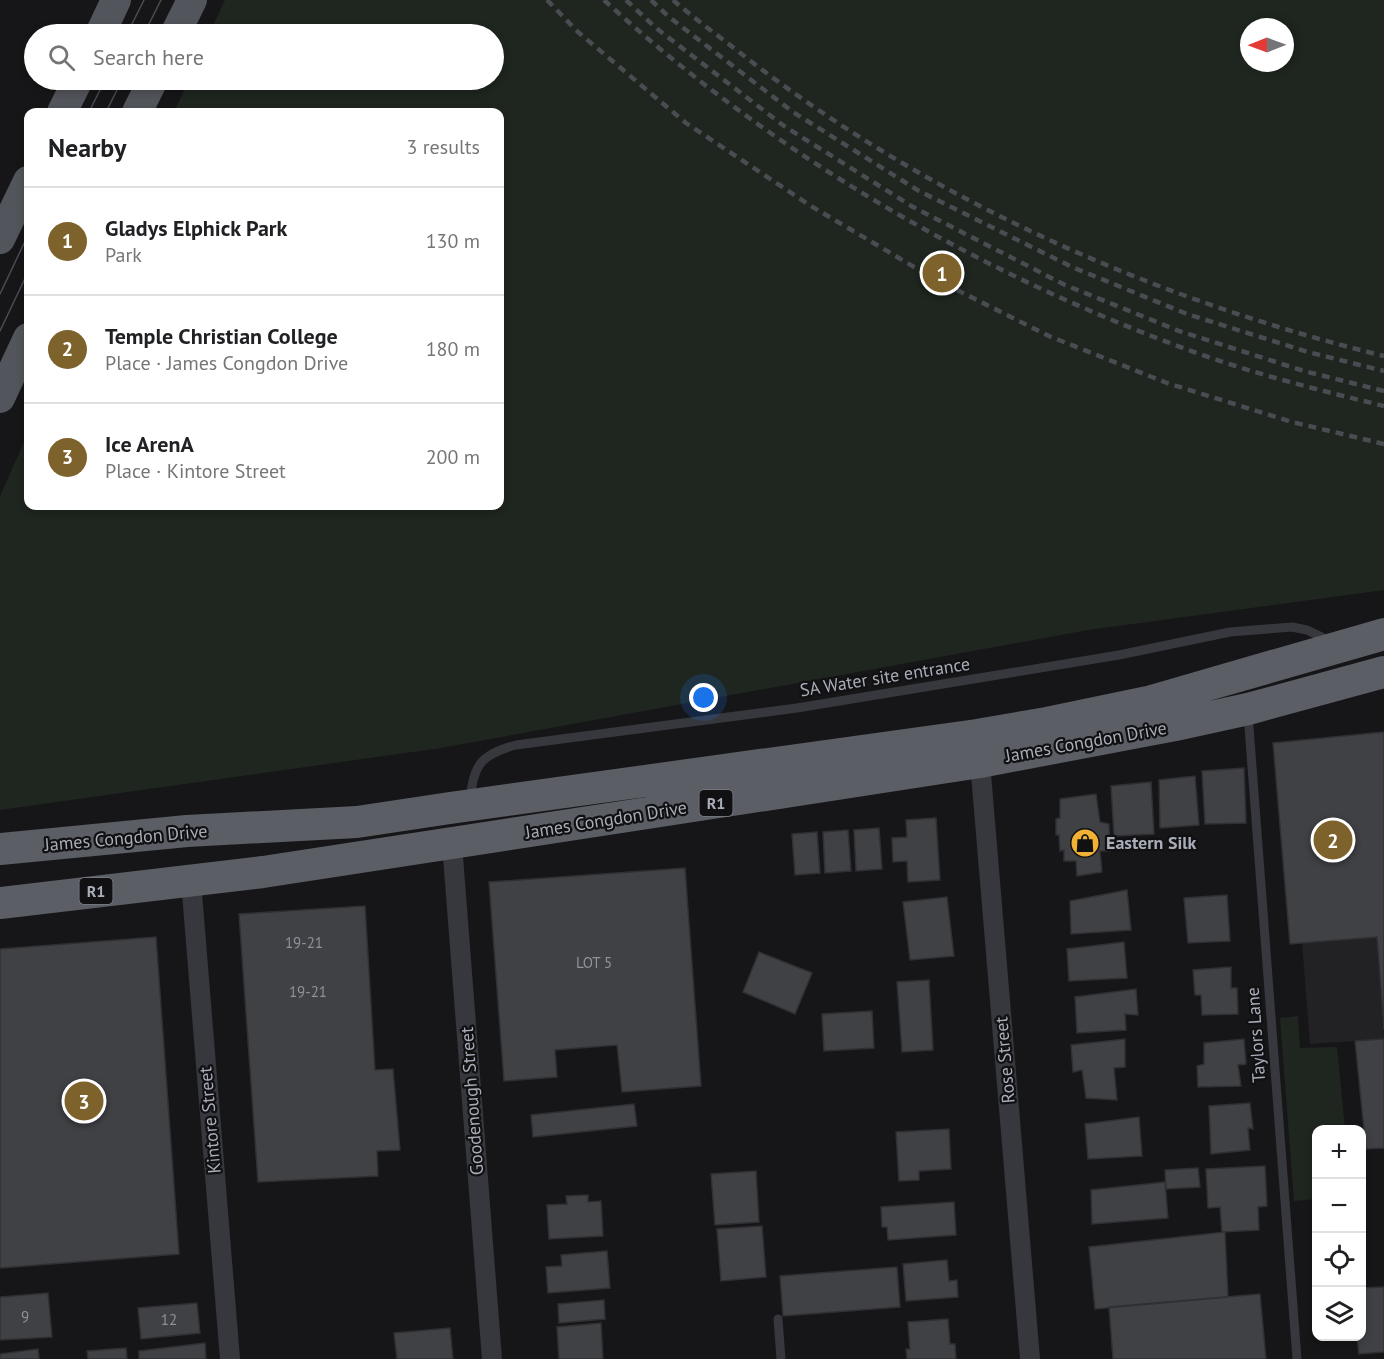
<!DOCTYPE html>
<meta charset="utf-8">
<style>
:root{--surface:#fff;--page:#f2f2f2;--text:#202124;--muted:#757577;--line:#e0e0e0;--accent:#7e622b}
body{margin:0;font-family:"PT Sans",sans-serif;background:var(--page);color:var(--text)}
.controls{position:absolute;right:18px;bottom:18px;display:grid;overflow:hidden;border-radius:12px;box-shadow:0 3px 9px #0003}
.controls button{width:54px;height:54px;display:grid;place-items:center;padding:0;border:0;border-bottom:2px solid var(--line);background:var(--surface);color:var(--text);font:30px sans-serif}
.compass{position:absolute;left:1240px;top:18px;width:54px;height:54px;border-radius:50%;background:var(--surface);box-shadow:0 3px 9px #0003;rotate:269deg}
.you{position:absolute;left:704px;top:698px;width:21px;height:21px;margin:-15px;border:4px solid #fff;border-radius:50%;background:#1a73e8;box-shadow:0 0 0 9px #1a73e833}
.badge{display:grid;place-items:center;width:39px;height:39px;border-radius:50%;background:var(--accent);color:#fff;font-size:20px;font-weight:700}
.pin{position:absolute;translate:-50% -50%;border:3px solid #fff;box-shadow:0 2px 6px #0006}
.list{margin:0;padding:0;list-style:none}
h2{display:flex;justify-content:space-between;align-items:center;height:78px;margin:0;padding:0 24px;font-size:26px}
h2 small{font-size:20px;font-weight:400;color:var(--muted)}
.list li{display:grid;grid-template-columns:39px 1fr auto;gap:18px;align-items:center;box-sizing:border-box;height:108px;padding:0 24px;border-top:2px solid var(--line)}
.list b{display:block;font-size:22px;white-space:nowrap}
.list p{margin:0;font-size:20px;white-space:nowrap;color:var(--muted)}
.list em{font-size:20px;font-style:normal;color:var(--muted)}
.icon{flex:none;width:33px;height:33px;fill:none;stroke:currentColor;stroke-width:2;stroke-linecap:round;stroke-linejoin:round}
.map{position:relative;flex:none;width:1384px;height:1359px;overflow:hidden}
.search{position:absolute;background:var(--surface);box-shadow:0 3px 9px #0003;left:24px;top:24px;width:480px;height:66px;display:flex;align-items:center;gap:15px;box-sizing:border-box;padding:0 21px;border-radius:33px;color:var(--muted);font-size:22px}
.panel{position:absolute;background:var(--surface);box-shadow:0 3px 9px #0003;left:24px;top:108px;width:480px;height:402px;border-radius:12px}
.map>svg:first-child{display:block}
</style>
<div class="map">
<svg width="1384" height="1359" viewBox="0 0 1384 1359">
<rect width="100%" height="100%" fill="#161618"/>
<path fill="#222225" d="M1377 937 1384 1039 1310 1044 1302 943Z"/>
<path fill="#1e261f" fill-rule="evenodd" d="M225 0H1384V590L1088 630 441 748 0 810V496L28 433V506H500V112H174L189 80H494V34H209ZM1249 27H1285V63H1249Z
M1298 1016 1300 1048 1337 1047 1345 1129 1316 1130V1199L1294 1201 1280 1018Z"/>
<path fill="#404145" stroke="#303034" stroke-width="1.5" d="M1384 732V1030L1377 937 1290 944 1273 743Z
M1244 768 1246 823 1205 824 1202 771Z
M1195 776 1199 825 1160 828 1159 780Z
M1151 782 1154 834 1114 836 1111 786Z
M1096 794 1100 822 1109 824 1110 851H1100L1102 872 1077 876 1076 861H1064V850L1060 851 1059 835H1056V819L1060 818V799Z
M936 818 940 880 908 882 907 861 893 862 892 838 907 837 906 820Z
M879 828 882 869 856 871 854 830Z
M848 830 851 871 825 873 823 832Z
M817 832 820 873 795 875 792 834Z
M685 868 701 1086 622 1092 617 1045 555 1050 557 1077 504 1081 489 882Z
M1127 890 1131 930 1071 934 1070 901Z
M1227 895 1230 941 1188 943 1184 898Z
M947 897 954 956 910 960 903 902Z
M365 906 375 1070 393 1069 400 1150 377 1151 378 1176 258 1182 239 914Z
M156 937 179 1254 0 1268V949Z
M1124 942 1127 978 1069 981 1067 949Z
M759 952 812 973 795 1014 743 992Z
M1231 967V988H1237L1238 1014 1202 1015 1201 995H1195L1193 970Z
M929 980 933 1050 902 1052 897 982Z
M1136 989 1138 1015 1125 1014 1126 1030 1077 1033 1075 997Z
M872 1011 874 1048 824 1051 822 1014Z
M1125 1039V1067L1114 1068 1117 1100 1086 1098 1082 1070 1073 1072 1071 1045Z
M1244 1039 1246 1064 1238 1065 1241 1086 1198 1087 1197 1066 1204 1064V1043Z
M1384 1039V1148L1366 1149 1355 1041Z
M1250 1103 1253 1129 1248 1128 1250 1150 1211 1154 1209 1106Z
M634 1104 637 1126 533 1137 531 1115Z
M1139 1117 1142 1156 1088 1159 1085 1124Z
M949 1129 951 1169 919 1171V1180L899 1181 896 1132Z
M1265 1166 1267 1206 1258 1207 1259 1230 1222 1232 1220 1207 1208 1208 1206 1169Z
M1198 1168 1200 1187 1166 1189 1165 1170Z
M756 1171 759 1222 715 1225 711 1174Z
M1165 1182 1168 1218 1092 1224 1091 1190Z
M588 1195V1202L601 1201 603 1236 549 1239 547 1205 567 1204 566 1196Z
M954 1202 956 1235 888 1240 887 1227H882L881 1207Z
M762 1226 766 1277 721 1281 717 1229Z
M1225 1232 1228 1297 1095 1309 1089 1247Z
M607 1251 610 1288 548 1293 546 1267 562 1266 561 1255Z
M947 1260 949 1281 957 1280 958 1297 906 1301 903 1264Z
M897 1267 900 1307 783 1316 780 1276Z
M1384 1287V1352L1359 1354 1357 1336H1362V1288Z
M48 1293 52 1337 0 1340V1297Z
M1260 1294 1266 1359H1113L1109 1307Z
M604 1300 605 1319 559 1323 558 1304Z
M197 1303 200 1333 141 1339 138 1308Z
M948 1319 950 1344H955L956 1359H907L906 1349H910L908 1322Z
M601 1323 603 1359H559L557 1327Z
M450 1328 453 1359H397L394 1333Z
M205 1343 206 1359H139V1351Z
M126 1348 127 1359H88L87 1351Z
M38 1349 39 1359H0V1354Z"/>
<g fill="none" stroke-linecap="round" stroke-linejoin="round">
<path stroke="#37383d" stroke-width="9" d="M1248 714 1297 1359
M470 801C473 765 481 754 516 745L797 708 1119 655 1230 632 1292 627 1307 630 1330 641
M778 1319 781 1359"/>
<path stroke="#37383d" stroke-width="20" d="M980 762 1030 1359
M452 844 492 1359
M191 881 230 1359"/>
<path stroke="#53555c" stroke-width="30" d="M100 34 116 0
M175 34 192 0
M62 112 78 80
M137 112 153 80
M0 239 28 181
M0 398 28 338"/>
<path stroke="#5b5e65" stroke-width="32" d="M0 849 187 831 357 822 450 808 977 735 1047 723 1148 702 1384 634
M0 903 263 872 980 762 1175 725 1248 709 1384 672"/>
<path stroke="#4a4c52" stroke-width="1.5" d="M127 34 144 0
M144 34 161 0
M89 112 105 80
M106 112 122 80
M0 294 28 235
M0 331 28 272"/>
<path stroke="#4a4c52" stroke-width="4.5" stroke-dasharray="8 6" stroke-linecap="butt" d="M547 0 578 32 686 123 811 206 931 277 1049 336 1167 383 1292 422 1384 444
M604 0C768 150 967 267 1175 345 1243 371 1314 389 1384 406
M626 0 656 28 784 126 913 207 1065 285 1179 331 1304 371 1384 391
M651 0 669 17 793 112 919 191 1072 267 1187 314 1308 352 1384 371
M673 0C697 21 723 39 748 59 935 203 1156 300 1384 356"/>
</g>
<defs>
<g id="shop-disc" transform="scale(1.5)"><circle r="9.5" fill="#f2b134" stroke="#111113"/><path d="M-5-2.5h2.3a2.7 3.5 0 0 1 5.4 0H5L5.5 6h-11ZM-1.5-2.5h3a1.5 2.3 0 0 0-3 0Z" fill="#111"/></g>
</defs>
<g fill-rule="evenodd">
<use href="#shop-disc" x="1085" y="843"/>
</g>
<g text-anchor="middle" stroke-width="4.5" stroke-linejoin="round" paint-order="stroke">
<g font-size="15" fill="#8e929b">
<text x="304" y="948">19-21</text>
<text x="594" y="968">LOT 5</text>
<text x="308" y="997">19-21</text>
<text x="25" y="1322">9</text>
<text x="169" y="1325">12</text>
</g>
<g fill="#111113" stroke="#7b7e86" stroke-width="1.5">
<rect x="699.5" y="790" width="33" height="26" rx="4.5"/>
<rect x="79.5" y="878" width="33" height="26" rx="4.5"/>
</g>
<g font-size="16" font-weight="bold" fill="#a8adb8">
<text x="716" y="809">R1</text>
<text x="96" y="897">R1</text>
</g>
<g font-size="18" fill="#a8adb8" stroke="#111113">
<text transform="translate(885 677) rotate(-9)" y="6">SA Water site entrance</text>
<text transform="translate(1086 742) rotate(-10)" y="6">James Congdon Drive</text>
<text transform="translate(606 820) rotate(-9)" y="6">James Congdon Drive</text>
<text transform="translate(126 838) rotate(-5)" y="6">James Congdon Drive</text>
<text transform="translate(1256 1035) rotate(-94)" y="6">Taylors Lane</text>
<text transform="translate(1005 1060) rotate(-95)" y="6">Rose Street</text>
<text transform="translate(472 1101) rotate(-94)" y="6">Goodenough Street</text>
<text transform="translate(210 1120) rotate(-95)" y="6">Kintore Street</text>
</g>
<g font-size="18" font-weight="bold" fill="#a8adb8" stroke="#111113" text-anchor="start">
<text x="1106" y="849">Eastern Silk</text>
</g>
</g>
</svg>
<div class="controls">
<button>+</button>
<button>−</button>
<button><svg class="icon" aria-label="locate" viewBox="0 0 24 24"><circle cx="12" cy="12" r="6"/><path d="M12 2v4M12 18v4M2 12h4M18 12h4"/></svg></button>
<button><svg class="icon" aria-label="layers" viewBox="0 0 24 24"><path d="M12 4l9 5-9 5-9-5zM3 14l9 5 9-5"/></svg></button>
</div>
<svg class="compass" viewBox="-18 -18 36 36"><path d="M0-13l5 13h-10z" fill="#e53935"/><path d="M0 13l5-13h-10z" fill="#757577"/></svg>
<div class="you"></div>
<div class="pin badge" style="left:942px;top:273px">1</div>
<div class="pin badge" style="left:1333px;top:840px">2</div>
<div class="pin badge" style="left:84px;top:1101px">3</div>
<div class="search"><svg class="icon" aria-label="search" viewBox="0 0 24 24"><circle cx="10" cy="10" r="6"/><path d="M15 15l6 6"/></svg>Search here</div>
<section class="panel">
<h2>Nearby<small>3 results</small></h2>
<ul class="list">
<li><span class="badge">1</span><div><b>Gladys Elphick Park</b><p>Park</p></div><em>130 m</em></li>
<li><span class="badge">2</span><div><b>Temple Christian College</b><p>Place · James Congdon Drive</p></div><em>180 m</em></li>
<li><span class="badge">3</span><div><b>Ice ArenA</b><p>Place · Kintore Street</p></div><em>200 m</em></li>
</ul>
</section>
</div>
